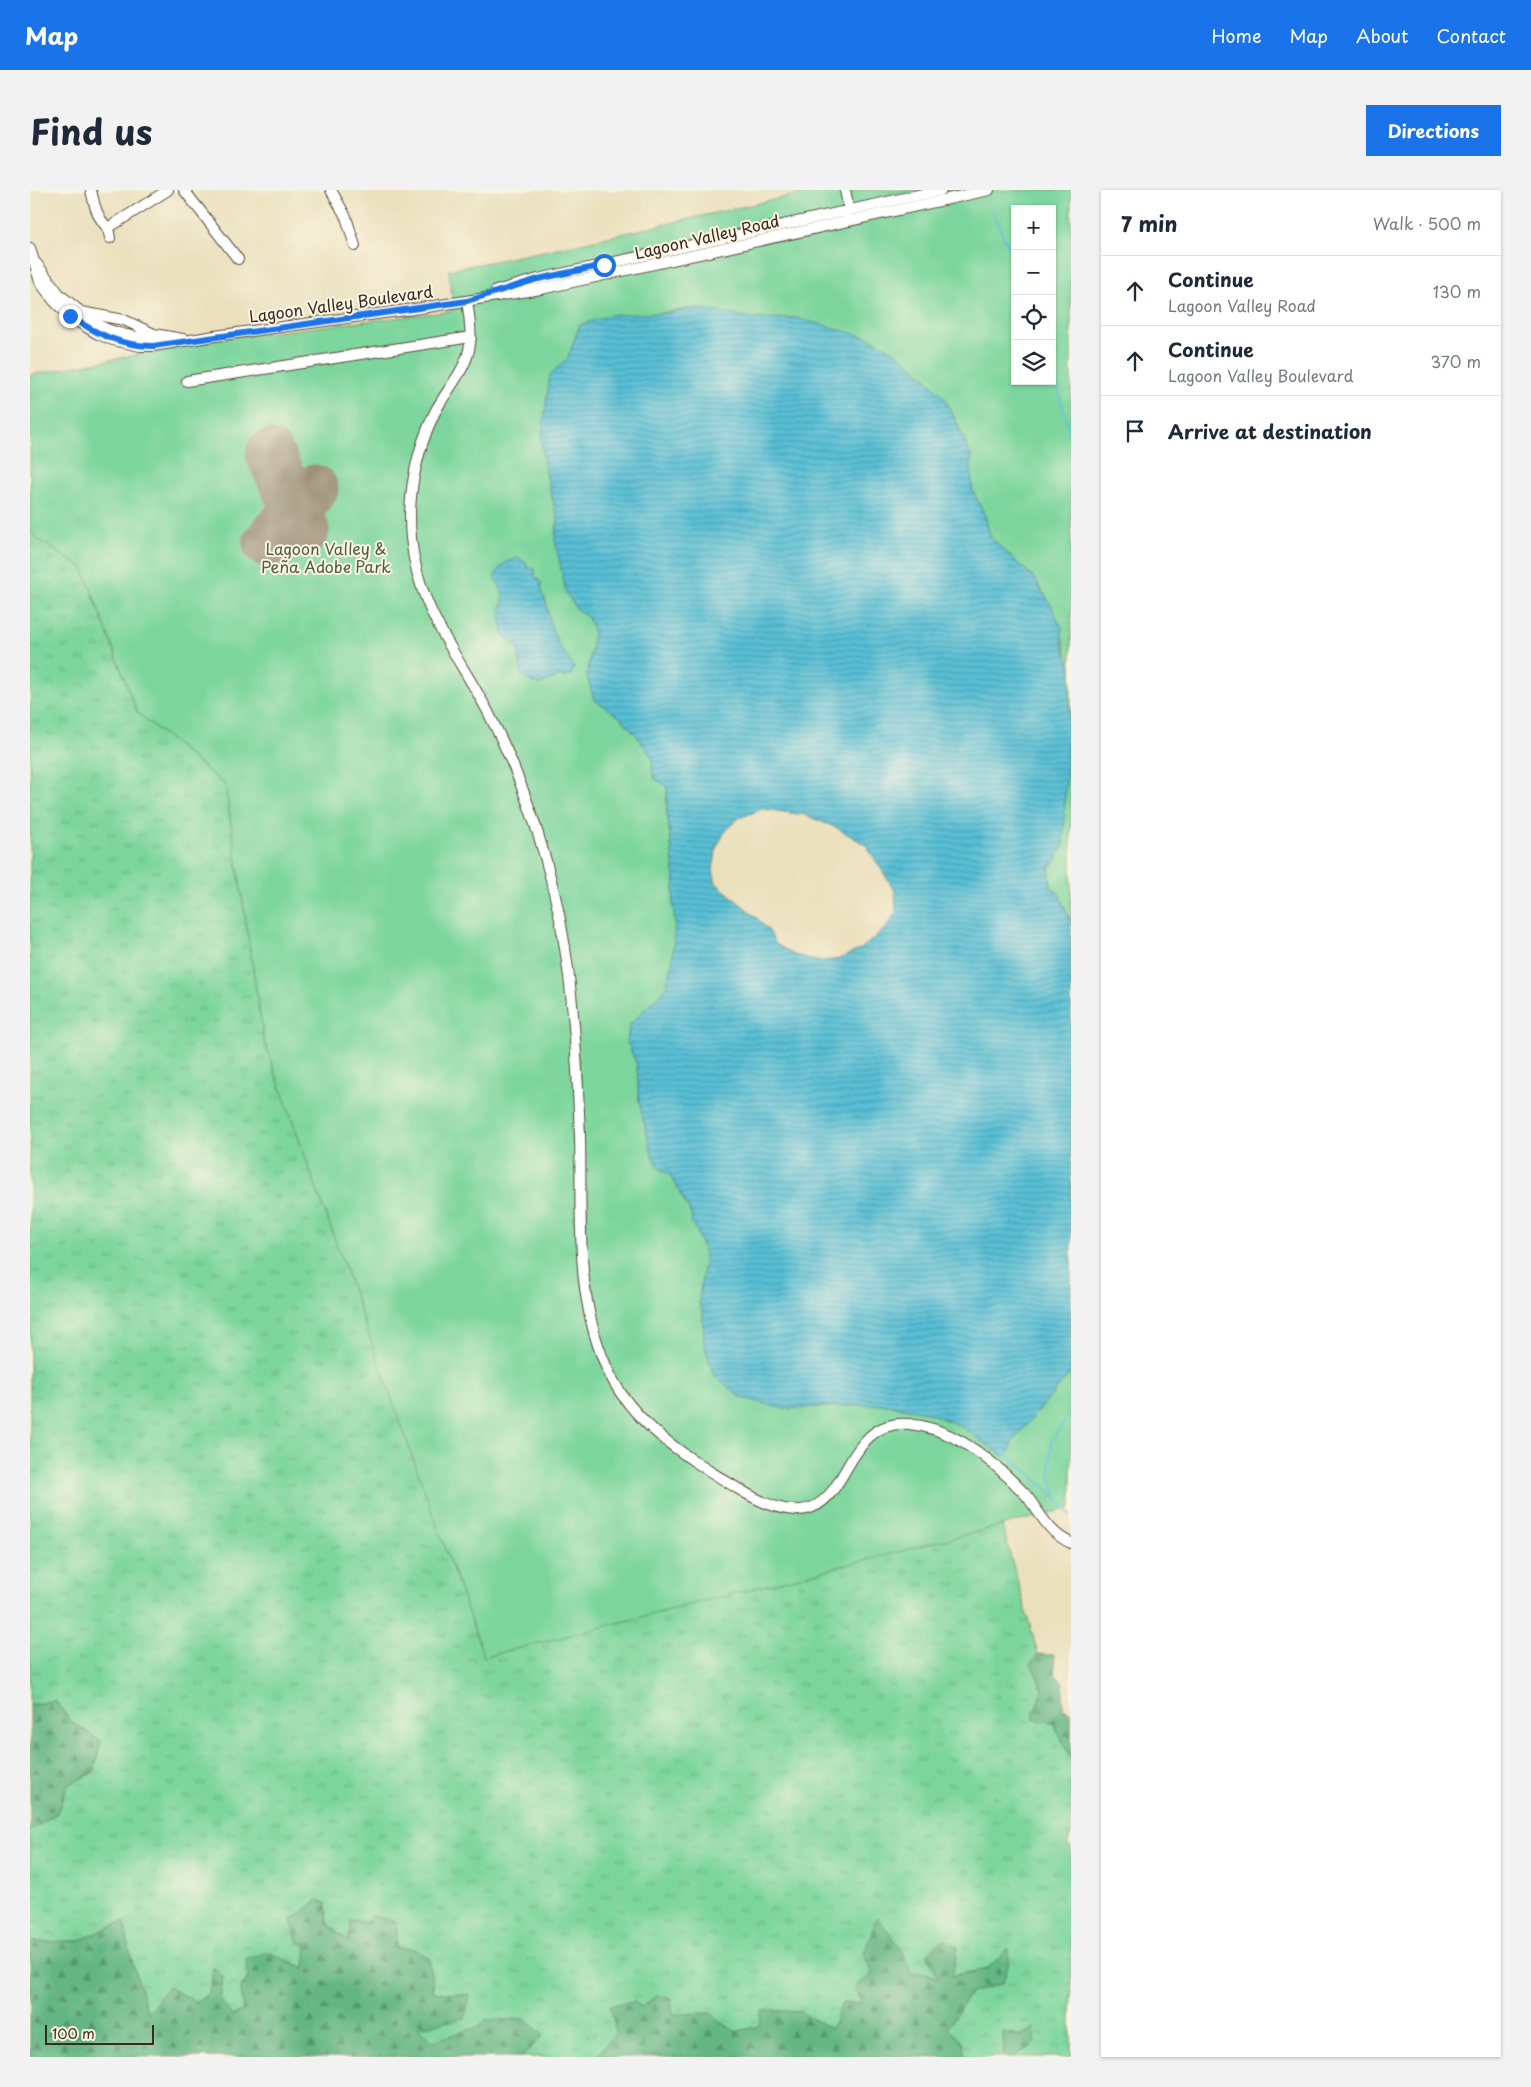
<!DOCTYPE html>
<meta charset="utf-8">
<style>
:root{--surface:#fff;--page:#f2f2f3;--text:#1f2937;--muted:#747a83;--line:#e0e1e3;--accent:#1a73e8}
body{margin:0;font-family:"Playpen Sans",sans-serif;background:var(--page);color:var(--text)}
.controls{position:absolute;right:15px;top:15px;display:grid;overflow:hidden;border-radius:0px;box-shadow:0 1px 4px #0004}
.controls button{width:45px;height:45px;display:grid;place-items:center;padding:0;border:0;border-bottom:1px solid var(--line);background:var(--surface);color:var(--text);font:25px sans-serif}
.scale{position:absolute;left:15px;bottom:12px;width:109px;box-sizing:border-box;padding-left:5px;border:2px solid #3b2a1e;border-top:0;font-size:14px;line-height:18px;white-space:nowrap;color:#3b2a1e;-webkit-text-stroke:4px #fcf5e5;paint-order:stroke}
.stop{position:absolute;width:15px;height:15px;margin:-11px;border:4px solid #1a73e8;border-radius:50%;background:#fff}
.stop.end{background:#1a73e8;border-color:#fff;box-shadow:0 1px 5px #0008}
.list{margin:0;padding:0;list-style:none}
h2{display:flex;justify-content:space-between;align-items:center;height:65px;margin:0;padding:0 20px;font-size:21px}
h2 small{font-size:16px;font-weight:400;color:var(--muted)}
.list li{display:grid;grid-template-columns:32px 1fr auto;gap:15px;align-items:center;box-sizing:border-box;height:70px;padding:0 20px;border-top:1px solid var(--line)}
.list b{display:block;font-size:19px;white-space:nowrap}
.list p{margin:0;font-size:16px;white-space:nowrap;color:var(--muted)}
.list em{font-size:16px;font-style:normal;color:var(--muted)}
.icon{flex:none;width:28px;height:28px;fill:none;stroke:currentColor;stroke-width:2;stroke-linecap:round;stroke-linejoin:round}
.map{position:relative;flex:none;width:1041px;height:1867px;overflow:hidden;border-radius:0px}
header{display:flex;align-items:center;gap:30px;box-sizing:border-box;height:70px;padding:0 25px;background:var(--accent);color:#fff}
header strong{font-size:24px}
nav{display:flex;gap:28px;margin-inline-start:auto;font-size:18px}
.intro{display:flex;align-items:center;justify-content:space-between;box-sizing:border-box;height:120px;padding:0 30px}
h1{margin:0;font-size:35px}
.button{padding:12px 22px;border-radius:0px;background:var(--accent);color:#fff;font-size:18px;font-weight:700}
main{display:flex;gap:30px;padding:0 30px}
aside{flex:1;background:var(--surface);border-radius:0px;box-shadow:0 1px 4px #0004}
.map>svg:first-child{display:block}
</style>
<header>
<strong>Map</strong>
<nav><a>Home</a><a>Map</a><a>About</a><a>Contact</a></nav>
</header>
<div class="intro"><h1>Find us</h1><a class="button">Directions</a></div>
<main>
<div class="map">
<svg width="1041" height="1867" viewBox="0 0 1041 1867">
<defs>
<pattern id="grass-tufts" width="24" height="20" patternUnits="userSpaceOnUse" patternTransform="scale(1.25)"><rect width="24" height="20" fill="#7bd59c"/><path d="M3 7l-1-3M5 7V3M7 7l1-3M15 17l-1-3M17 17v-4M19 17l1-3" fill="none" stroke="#6bb786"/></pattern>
<pattern id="forest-firs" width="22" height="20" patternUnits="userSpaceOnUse" patternTransform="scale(1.25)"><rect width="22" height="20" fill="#64b684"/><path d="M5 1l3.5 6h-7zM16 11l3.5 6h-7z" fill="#54946b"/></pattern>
<pattern id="water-rules" width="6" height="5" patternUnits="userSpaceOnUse" patternTransform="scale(1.25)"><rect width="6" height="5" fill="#58bfd5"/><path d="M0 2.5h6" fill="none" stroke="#4a9bac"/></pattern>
</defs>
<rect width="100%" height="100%" fill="#fcf5e5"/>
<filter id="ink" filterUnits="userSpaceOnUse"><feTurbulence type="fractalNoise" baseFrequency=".02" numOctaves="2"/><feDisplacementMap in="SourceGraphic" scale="10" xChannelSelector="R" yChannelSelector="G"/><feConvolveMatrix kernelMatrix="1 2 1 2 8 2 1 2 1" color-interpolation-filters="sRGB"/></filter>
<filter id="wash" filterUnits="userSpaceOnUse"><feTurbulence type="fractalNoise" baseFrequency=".0096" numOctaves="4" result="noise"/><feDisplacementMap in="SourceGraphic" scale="20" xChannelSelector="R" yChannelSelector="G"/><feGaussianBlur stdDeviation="1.12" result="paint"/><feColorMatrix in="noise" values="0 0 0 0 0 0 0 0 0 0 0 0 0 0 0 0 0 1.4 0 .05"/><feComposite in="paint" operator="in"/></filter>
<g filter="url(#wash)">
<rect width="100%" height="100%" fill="#eae0bc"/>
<path fill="url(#grass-tufts)" stroke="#5b805d" d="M0 340 8 349 53 378 107 522 195 595 234 851 336 1137 480 1460 972 1335 1008 1464 1001 1474 1013 1499 1004 1523 1023 1532 1041 1568V1643L1037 1655 1041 1657V1867H986L987 1864 999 1858 992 1846 973 1842 974 1867H935L933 1853 917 1838 940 1803 973 1793 978 1759 957 1779 909 1788 895 1783 883 1784 868 1754 834 1763 842 1784 831 1813 801 1839 770 1822 732 1820 730 1836 705 1842 681 1824H643L586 1842 567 1867H492L513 1845 495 1829 456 1830 451 1836 403 1852 389 1837 404 1802 385 1759 366 1758 367 1738 337 1732 320 1752 297 1733 296 1716 277 1754 275 1778 237 1762 211 1797 213 1820 202 1826 190 1809 193 1787 183 1778C181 1796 182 1804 165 1812L138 1797 118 1824 102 1771 93 1731 48 1751 0 1752V1641L27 1623 38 1595 64 1582 71 1551 40 1531 25 1510 0 1515Z"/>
<path fill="url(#forest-firs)" stroke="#507051" d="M1008 1464 1024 1465 1026 1485 1033 1493V1519L1041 1523V1568L1023 1532 1004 1530V1523L1013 1499 1001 1474Z
M25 1510 40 1531 71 1551 64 1582 38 1595 27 1623 0 1641V1515Z
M288 1710 296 1713 297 1733 319 1752 320 1730 337 1732 341 1726 364 1730 367 1738 366 1758 385 1759 399 1768 404 1802 439 1805 435 1828 389 1837 403 1851 451 1836 456 1830 495 1829 513 1845 492 1867H0V1752L48 1751 94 1731 102 1771 118 1824 138 1797 165 1812C183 1804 181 1795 183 1777L193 1787 190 1809 202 1826 213 1820 211 1797 218 1789 216 1770 237 1762 275 1778 277 1754 268 1753 261 1730Z
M847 1727 868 1754 883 1784 895 1783 909 1788 897 1764 914 1749 928 1757 922 1786 957 1779 978 1758 979 1772 973 1793 940 1803 918 1838 933 1853 935 1867H567L586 1842 580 1815 604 1812 612 1817 627 1805 641 1808 643 1824 681 1823 705 1842 729 1836 732 1820 770 1822 801 1839 812 1813H831L825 1797 842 1784 834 1763Z
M1004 1838 1006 1852 999 1858 987 1864 986 1867H974L973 1842 992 1846Z"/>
<path fill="#7bd59c" stroke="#5b805d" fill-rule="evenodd" d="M787 0H1041V732L1029 704 1021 697 1019 677 1026 670 1033 656 1041 478C1033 456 1031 433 1019 412 1016 405 1009 400 1008 392L961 348 954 323 942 299 941 266 927 233 913 206 766 128 726 129 665 118 550 135 538 167 520 185 515 279 528 330 525 350 548 421 558 426 564 442 557 486 564 509 591 527 607 546 623 569 622 577 637 596V622L645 687 643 713 645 734 642 777 635 799 600 834 597 851 607 875 609 912 630 979 640 985 662 1026 661 1033 667 1041 675 1065 669 1111 673 1124 674 1153 754 1219 851 1214 896 1222 931 1236 951 1249 980 1261 982 1252 1041 1182V1318L454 1467 234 851 195 595 107 522 53 378 7 349 0 340V185L201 147 423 121 419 80 538 56ZM985 19H1022V191H985Z"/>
<path fill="url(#water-rules)" stroke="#4a747a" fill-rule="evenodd" d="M665 118 726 129 766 128 838 147 866 163 893 185 913 206 927 233 941 266 942 299 954 323 961 348 1008 392V396L1020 413 1032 438V452L1041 478 1033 656 1026 670 1019 677 1021 697 1029 704 1041 732V1182L982 1252 980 1261 974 1267 931 1236 896 1222 851 1214 754 1219 710 1207 683 1184 674 1153 673 1124 669 1111 675 1065 667 1041 661 1033 662 1025 640 985 630 979 622 965 609 912 607 875 597 851 600 834 635 799 642 777 645 734 643 713 645 687 637 622V597L624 588 622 577 623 569 607 546 591 528 564 509 557 486 564 442 558 427 548 421 536 403 525 350 528 330 515 279 511 251 520 185 538 167 550 135 580 125 637 123ZM733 619 775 625 807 638 836 655 865 701 866 722 857 737 831 759 809 769 792 771 764 765 746 754 739 741 727 728 686 693 683 680 687 656 695 642 709 628Z
M489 368 496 373 498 378 505 379V387L511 392 512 403 516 411 521 436 528 454 544 477 541 486 539 484 536 487 528 485 527 488 516 491 511 495 501 492 491 484 488 459 474 446 469 423 473 413V406L469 394 464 389C467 378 478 368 489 368Z"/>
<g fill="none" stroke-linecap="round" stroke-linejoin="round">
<path stroke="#58bfd5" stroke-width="2" d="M962 19 985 74
M1022 177 1041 247
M1041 1222 1021 1252 1020 1285 1027 1308 1041 1326
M977 1264 1026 1307"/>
<path stroke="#92856d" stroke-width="49" d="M240 264 275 340
M237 353 284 299"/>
</g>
</g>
<g filter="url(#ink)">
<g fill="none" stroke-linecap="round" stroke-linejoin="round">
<g stroke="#554536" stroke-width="12">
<path id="minor" d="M61 0C64 14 67 28 78 38L80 48
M154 0 208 69
M301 0 316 27 325 56
M815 0 820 26
M78 38 138 0
M0 58 10 92 24 111 40 127 68 144 83 150 110 156H123L185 146 391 118 511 99 959 0
M6 73 30 105 51 122 94 130 124 144 153 149
M466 101 508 89 911 0
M437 111C439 125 442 140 440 154 437 180 416 200 405 222 386 261 377 306 381 348 388 419 425 460 457 520 488 579 510 642 525 706 543 784 547 867 550 947 552 1024 544 1103 576 1176 600 1233 656 1267 707 1298 832 1375 795 1227 879 1234 924 1238 965 1272 995 1304 1010 1322 1018 1343 1041 1353
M56 127C76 143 105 148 129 149
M157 191 441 147"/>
</g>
<use href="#minor" stroke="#fff" stroke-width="10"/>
</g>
</g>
<g fill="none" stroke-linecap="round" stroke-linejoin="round" filter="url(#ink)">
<path stroke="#1a73e8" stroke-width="6" d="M40 126C66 144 92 156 123 156L437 111 508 89 574 75"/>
</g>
<g text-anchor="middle" stroke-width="4" stroke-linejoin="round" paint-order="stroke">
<g font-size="16" fill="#3b2a1e" stroke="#fcf5e5">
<text transform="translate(677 47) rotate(-13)" y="6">Lagoon Valley Road</text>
<text transform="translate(311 114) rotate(-8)" y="6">Lagoon Valley Boulevard</text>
</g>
<g font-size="16" fill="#4e5d44" stroke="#fcf5e5">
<text x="296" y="365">Lagoon Valley &amp;<tspan x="296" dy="18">Peña Adobe Park</tspan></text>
</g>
</g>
</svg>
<div class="controls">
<button>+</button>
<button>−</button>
<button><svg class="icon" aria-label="locate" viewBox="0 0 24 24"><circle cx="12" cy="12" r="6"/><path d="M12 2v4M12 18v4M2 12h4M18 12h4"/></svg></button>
<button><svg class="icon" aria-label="layers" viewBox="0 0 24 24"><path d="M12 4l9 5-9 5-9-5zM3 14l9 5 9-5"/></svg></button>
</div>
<div class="scale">100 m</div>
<div class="stop" style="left:574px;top:75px"></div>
<div class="stop end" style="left:40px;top:126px"></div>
</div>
<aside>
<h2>7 min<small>Walk · 500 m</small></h2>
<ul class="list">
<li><svg class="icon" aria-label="ahead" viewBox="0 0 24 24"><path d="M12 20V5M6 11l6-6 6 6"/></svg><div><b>Continue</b><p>Lagoon Valley Road</p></div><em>130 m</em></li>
<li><svg class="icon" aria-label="ahead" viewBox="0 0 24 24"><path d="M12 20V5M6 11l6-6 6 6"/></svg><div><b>Continue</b><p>Lagoon Valley Boulevard</p></div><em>370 m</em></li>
<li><svg class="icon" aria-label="arrive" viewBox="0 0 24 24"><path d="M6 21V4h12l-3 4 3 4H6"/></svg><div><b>Arrive at destination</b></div></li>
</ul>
</aside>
</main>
